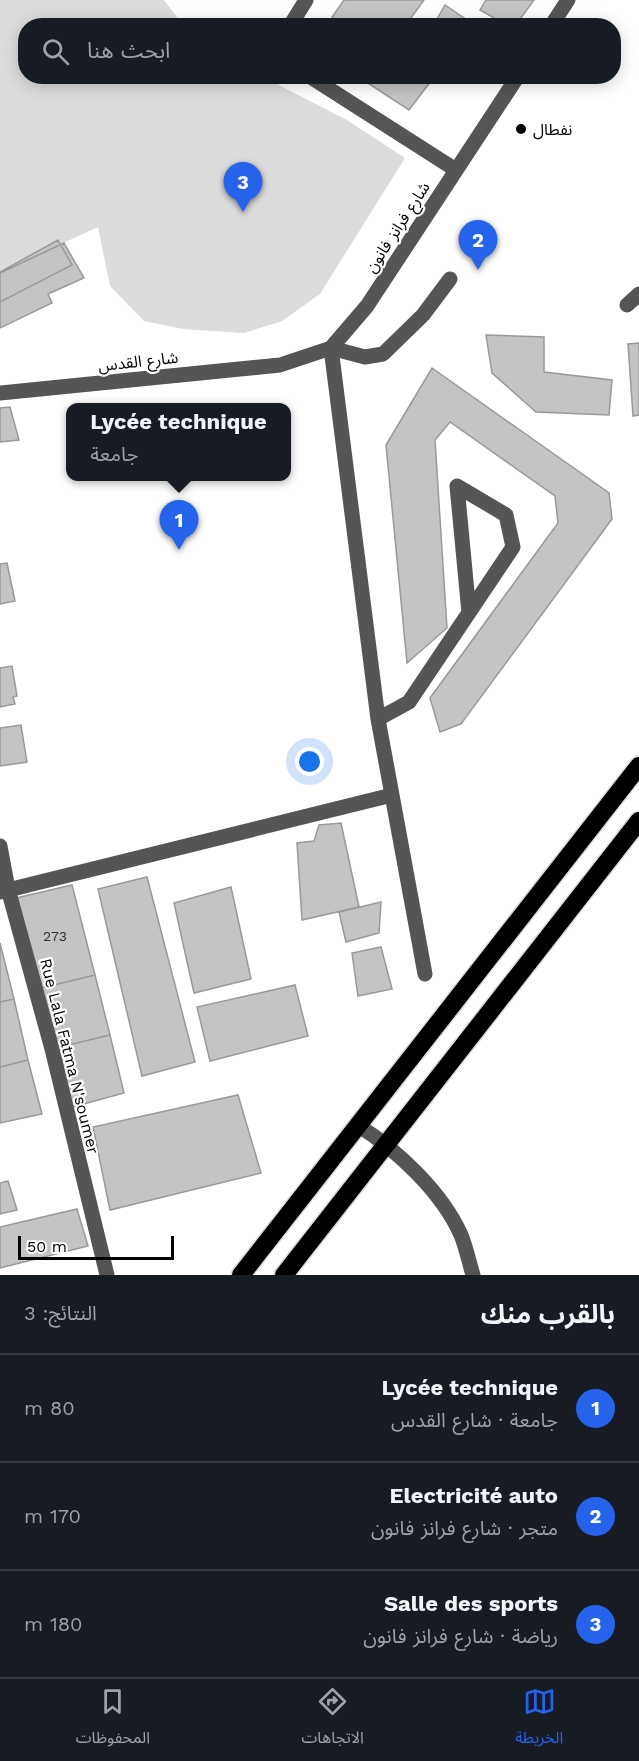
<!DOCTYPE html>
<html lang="ar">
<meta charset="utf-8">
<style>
:root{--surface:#171b24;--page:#242831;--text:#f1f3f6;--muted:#9ea1a6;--line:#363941;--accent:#2563eb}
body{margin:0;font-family:"Work Sans","Noto Sans Arabic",sans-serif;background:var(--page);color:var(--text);direction:rtl}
.scale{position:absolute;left:18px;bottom:15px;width:156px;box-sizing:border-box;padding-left:6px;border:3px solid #000;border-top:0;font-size:16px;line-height:21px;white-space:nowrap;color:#000;-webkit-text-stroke:4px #fff;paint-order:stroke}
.you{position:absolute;left:310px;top:762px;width:21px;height:21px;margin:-15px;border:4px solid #fff;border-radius:50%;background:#1a73e8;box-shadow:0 0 0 9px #1a73e833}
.badge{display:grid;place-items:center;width:39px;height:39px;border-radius:50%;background:var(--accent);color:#fff;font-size:20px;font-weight:700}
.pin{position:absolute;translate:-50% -50px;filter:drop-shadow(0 2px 3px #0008)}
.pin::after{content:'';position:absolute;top:32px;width:21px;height:18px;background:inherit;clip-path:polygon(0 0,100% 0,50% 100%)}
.popup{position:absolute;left:66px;top:403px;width:225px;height:78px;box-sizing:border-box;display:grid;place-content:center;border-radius:12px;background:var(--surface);filter:drop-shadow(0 2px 4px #0005);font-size:20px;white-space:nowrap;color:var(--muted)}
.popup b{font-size:22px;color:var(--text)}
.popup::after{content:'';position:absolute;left:50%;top:100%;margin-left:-12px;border:12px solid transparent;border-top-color:var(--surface)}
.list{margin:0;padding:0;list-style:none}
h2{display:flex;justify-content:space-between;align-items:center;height:78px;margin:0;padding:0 24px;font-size:26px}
h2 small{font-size:20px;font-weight:400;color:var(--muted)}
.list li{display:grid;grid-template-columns:39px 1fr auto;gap:18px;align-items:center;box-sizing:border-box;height:108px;padding:0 24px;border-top:2px solid var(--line)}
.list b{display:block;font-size:22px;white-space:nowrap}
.list p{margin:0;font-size:20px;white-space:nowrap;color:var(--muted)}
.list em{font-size:20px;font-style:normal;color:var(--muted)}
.icon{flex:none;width:33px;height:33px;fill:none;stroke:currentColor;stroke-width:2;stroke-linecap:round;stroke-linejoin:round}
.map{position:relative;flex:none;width:639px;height:1275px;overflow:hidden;direction:ltr}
.search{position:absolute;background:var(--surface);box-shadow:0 3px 15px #0003;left:18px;right:18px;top:18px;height:66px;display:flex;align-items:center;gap:15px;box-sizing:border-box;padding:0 21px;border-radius:24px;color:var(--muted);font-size:22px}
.sheet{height:402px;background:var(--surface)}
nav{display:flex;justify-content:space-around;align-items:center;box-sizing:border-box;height:84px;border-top:2px solid var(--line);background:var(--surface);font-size:16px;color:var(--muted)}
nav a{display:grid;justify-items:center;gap:3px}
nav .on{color:var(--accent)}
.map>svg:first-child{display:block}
</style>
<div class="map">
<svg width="639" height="1275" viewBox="0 0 639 1275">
<rect width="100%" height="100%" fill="#fff"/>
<path fill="#dcdcdc" d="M0 0H164L183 25 26 26V76H203L204 83 224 77H263L347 120 405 158 320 294 282 321 244 333 183 329 144 321 110 286 98 227 61 244 72 265 0 302Z"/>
<path fill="#c4c4c4" stroke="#999" stroke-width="1.5" d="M344 0H424L405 26H345L332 17Z
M486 0H534L515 26H508L480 10Z
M445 5 476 26H433Z
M357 76H425L431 81 409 110Z
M58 240 72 265 0 302V272Z
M64 243 84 278 48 294 52 303 0 328V273Z
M486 335 544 337V372L612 380 609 415 536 412 492 373Z
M639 343V415L633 416 628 344Z
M432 368 609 493 612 519 461 724 440 732 430 698 558 523 555 496 450 422 435 440 447 628 407 663 386 445Z
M10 407 19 440 0 442V408Z
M7 563 15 601 0 604V564Z
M12 666 17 696 13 697 15 704 0 707V668Z
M21 725 27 762 0 766V728Z
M341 823 359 907 302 920 297 843 314 841 319 825Z
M147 877 195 1062 142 1076 98 889Z
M72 885 95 975 37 989 16 898Z
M231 887 251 979 194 993 174 903Z
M381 902 379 933 346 942 339 912Z
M0 943 14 999 0 1002Z
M381 947 392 989 358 996 352 953Z
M95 975 110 1035 52 1049 37 989Z
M295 985 308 1036 210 1061 197 1007Z
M14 999 28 1060 0 1067V1002Z
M110 1035 124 1093 65 1109 52 1049Z
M28 1060 42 1114 0 1123V1067Z
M238 1095 261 1173 110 1210 93 1127Z
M8 1181 17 1210 0 1214V1183Z
M77 1209 88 1246 0 1268V1227Z"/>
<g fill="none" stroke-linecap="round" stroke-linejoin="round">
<g stroke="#dbdbdb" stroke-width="21">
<path id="highway" d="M241 1275 639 766
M284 1275 639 821"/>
</g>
<path stroke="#555" stroke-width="15" d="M290 26 306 0
M551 26 568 0
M309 76 456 170
M627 305 639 294
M0 393 280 365 331 348 367 306 518 76
M378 719 409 702 513 547 506 515 457 486 469 613
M0 846 8 889 52 1049 107 1275
M0 892 392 795
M425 974 378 719 331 348 365 357 383 354 423 315 450 279
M359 1126C397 1150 442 1192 461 1235 466 1247 469 1262 473 1275"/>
<use href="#highway" stroke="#000" stroke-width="18"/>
</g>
<circle fill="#000" stroke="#fff" stroke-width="2" cx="521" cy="129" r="6"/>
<g text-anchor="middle" stroke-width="4.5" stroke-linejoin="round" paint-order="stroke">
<g font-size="14" fill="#313131">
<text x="55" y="941">273</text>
</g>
<g font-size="16" fill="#000" stroke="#fff" text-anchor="start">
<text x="533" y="135">نفطال</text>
</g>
<g font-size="16" fill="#000" stroke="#fff">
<text transform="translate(397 227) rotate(-57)" y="6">شارع فرانز فانون</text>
<text transform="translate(138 361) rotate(-6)" y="6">شارع القدس</text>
<text transform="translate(70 1056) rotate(76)" y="6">Rue Lala Fatma N'soumer</text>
</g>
</g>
</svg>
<div class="scale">50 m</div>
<div class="you"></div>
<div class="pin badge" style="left:179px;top:550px">1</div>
<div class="popup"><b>Lycée technique</b>جامعة</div>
<div class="pin badge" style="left:478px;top:270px">2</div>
<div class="pin badge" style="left:243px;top:212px">3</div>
<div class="search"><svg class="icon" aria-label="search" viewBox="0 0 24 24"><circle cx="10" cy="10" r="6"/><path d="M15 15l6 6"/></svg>ابحث هنا</div>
</div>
<section class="sheet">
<h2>بالقرب منك<small>النتائج: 3</small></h2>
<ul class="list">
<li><span class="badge">1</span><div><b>Lycée technique</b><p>جامعة · شارع القدس</p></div><em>80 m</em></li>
<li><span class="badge">2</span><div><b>Electricité auto</b><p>متجر · شارع فرانز فانون</p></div><em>170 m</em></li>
<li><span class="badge">3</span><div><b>Salle des sports</b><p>رياضة · شارع فرانز فانون</p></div><em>180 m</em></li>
</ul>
</section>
<nav>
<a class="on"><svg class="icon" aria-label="map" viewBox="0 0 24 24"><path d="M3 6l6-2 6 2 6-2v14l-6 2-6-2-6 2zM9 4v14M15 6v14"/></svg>الخريطة</a>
<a><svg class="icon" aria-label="directions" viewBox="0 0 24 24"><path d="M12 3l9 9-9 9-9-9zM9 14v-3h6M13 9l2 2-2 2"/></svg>الاتجاهات</a>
<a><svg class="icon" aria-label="saved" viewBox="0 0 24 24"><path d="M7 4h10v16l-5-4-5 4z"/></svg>المحفوظات</a>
</nav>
